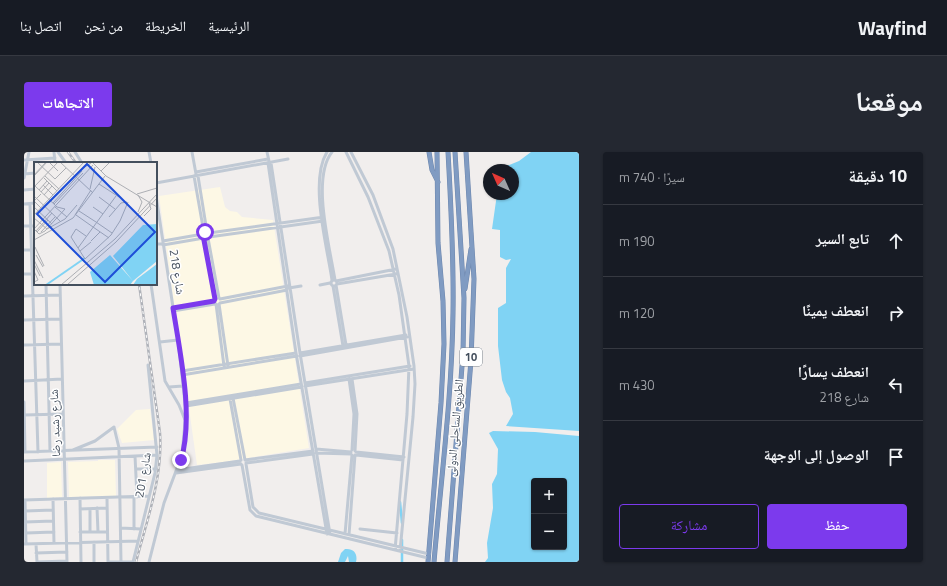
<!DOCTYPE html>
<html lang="ar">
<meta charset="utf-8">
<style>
:root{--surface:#171b24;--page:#242831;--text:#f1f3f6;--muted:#9ea1a6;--line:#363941;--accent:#7c3aed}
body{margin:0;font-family:"Titillium Web","Noto Naskh Arabic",sans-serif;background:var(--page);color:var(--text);direction:rtl}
.controls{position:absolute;right:12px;bottom:12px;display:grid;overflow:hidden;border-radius:4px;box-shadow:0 1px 3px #0004}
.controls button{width:36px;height:36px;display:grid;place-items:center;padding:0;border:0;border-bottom:1px solid var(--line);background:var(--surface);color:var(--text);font:20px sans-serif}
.compass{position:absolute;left:459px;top:12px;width:36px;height:36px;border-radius:50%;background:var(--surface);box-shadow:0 1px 3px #0004;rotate:315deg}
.stop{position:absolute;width:12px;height:12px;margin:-9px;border:3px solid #7c3aed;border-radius:50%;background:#fff}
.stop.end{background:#7c3aed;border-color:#fff;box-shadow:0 1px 4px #0008}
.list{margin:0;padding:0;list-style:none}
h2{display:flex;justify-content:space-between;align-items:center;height:52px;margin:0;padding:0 16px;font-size:17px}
h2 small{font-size:13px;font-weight:400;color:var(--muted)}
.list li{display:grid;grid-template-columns:26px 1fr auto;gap:12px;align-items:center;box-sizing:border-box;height:72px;padding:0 16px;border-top:1px solid var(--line)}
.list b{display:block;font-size:15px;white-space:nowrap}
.list p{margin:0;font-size:13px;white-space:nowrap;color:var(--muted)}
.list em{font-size:13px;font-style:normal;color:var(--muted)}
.actions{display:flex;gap:8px;padding:12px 16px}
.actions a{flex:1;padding:9px 0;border:1px solid var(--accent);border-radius:4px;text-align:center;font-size:14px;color:var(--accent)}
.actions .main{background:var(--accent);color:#fff}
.icon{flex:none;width:22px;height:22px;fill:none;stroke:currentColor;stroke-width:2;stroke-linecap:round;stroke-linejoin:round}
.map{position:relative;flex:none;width:555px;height:410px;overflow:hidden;direction:ltr;border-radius:4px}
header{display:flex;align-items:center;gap:24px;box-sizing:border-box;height:56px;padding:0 20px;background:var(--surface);border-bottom:1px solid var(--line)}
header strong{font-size:19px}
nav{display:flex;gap:22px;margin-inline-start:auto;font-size:14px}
.intro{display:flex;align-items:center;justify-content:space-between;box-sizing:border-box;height:96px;padding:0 24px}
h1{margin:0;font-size:28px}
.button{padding:10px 18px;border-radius:4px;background:var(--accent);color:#fff;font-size:14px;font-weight:700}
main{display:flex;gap:24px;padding:0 24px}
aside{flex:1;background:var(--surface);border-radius:4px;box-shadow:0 1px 3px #0004}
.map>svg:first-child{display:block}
</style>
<header>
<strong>Wayfind</strong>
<nav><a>الرئيسية</a><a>الخريطة</a><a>من نحن</a><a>اتصل بنا</a></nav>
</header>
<div class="intro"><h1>موقعنا</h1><a class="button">الاتجاهات</a></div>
<main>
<aside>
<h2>10 دقيقة<small>سيرًا · 740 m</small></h2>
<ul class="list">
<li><svg class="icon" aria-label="ahead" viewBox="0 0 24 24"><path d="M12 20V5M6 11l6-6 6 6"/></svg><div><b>تابع السير</b></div><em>190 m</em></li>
<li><svg class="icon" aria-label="right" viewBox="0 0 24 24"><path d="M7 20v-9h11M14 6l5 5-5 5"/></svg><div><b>انعطف يمينًا</b></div><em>120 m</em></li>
<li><svg class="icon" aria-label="left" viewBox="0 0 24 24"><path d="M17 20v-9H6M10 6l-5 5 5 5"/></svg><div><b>انعطف يسارًا</b><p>شارع 218</p></div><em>430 m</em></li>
<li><svg class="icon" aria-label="arrive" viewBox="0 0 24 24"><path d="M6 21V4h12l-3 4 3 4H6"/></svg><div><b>الوصول إلى الوجهة</b></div></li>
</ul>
<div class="actions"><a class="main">حفظ</a><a>مشاركة</a></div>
</aside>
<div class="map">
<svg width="555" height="410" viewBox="0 0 555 410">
<rect width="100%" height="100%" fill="#f1eeed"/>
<path fill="#fdf8e5" d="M196 35 201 55 206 59 213 60 218 65 249 68 285 296 199 310 173 313 135 44Z
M126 257 130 288 98 291 93 277 112 258Z
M74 308H91L92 344 45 345 44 310 74 309Z
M37 310 38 345 23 346V311Z"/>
<path fill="#80d3f4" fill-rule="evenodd" d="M507 0H555V279L482 274 489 262 486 246 482 240 478 228 474 194V156L482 151V116L487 107 482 108 476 105V78L468 77 473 42H489V18H477L480 15 495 9Z
M469 279 511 280 555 284V410H461L464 406 463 391 469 356 468 332 473 322 474 297 465 281ZM510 329H540V395H510Z
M321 397C330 396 334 402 332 410H325L324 404 321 410H314L317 401Z"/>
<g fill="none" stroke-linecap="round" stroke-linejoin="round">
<path stroke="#80d3f4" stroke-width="2.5" d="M376 350 378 371
M378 410V388"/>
<g stroke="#6c86ad" stroke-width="5">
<path id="highway" d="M405 0 408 18 414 30
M441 137 447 97
M404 410 417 251 420 192 419 149 414 91 413 0
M410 410C417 327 428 244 429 161 430 107 427 54 424 0
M423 410 439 201 440 146 431 0
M431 410 447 208 450 127 442 0"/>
</g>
<path stroke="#c0c9d4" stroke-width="3" d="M30 0 31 11
M34 0 42 11
M51 0 58 11
M125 0 127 11
M168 0 172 22
M243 0 245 9
M303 0C285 29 303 94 308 128
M308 0C287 26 306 96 311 128
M322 0 344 45 365 99 375 143 385 214 383 262 371 398
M327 0 349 43 369 97 383 165 390 214 391 232 389 265 376 399
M0 8 31 6
M244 11 272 201 303 382
M247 11 276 201 306 382
M172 20 244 7
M0 22 11 21
M170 24 180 81
M174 24 183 80
M0 26 5 0
M132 31 264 7
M0 38 11 37
M0 52 11 51
M6 52 14 300
M0 74H11
M185 81 300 65
M185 85 299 69
M181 86 191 147
M184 86 195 146
M139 89 179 82
M132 92H139
M139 93 180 86
M0 98H11
M0 122H10
M307 131a3 3 0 1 1 6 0a3 3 0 1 1-6 0Z
M312 129 372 117
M22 132 26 299
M36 132 43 410
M127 132 141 229 155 253 161 268
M313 132 372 122
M296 133 306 131
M312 133 322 193
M309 134 319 194
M265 136 277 134
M0 144 36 143
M196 147 264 134
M196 151 263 138
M192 152 200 214
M195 152 204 214
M149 156 190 149
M149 159 191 152
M0 168 36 167
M136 190 154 188
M0 193 37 192
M276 201 382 183
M276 204 383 185
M158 219 272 201
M158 223 273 204
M325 227 330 262 328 298
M328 227 333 262 331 299
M0 229 38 227
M281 231 386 214
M281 234 390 217
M145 235 159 234
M209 246 221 308
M206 247 217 308
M0 250 1 300
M162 251 277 232
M162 254 278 235
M0 263 39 262
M292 297 327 300
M49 298 71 289 90 275 95 296 97 410
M0 300 133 295
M332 300 380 305
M292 301 327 302
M332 303 379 308
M111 304 113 345
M221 308 289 299
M0 309 133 303
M222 311 289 302
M222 312 229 355 235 361 405 402
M218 313 226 358 232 364 404 406
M112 317H132
M153 318 216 309
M152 321 217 312
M110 345V377
M56 346 57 410
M83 346 84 410
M29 347 30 391
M0 348 125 344
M1 348 2 392
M73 356 74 380
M56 357 83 356
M66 357V380
M1 359 29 358
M1 370 29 369
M97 376 117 377
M336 377 373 381
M56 380H83
M2 381 30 380
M321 382 328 303
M325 383 331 303
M70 390V410
M0 392 114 389
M12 392 13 410
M12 401 43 400
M13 410 43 409
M84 410H109L131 321 133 303 124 213
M125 410 140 351 158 303 162 260 154 188 132 44"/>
<use href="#highway" stroke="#809bc2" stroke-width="4"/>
<g stroke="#afb2b9" stroke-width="2.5">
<path id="rail" d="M44 0 52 11
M112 410C123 368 139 325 136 281L115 132"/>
</g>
<use href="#rail" stroke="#fff" stroke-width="1" stroke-dasharray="3" stroke-linecap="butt"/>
</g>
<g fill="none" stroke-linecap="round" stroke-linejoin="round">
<path stroke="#7c3aed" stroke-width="5" d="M157 308C170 264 156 201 149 156L190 149 191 147 179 83 181 80"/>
</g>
<g text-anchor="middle" stroke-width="3" stroke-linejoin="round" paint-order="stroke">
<rect fill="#fff" stroke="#7c848e" stroke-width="1" x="436" y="196" width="22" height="18" rx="3"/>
<g font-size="11" font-weight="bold" fill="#444f5d">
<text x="447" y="209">10</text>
</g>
<g font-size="12" fill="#444f5d" stroke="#fff">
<text transform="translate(153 120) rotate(81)" y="4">شارع 218</text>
<text transform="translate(31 271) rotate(-92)" y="4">شارع رشيد رضا</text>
<text transform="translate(431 276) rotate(-85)" y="4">الطريق الساحلى الدولى</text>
<text transform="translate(119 323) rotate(-80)" y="4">شارع 201</text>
</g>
</g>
<g transform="translate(10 10)">
<rect width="123" height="123" fill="#f1eeed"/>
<path d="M123 62V99L99 119 79 94 109 63ZM76 93 99 119 96 123H60L56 110ZM123 102V123H99L103 117Z" fill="#80d3f4"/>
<path fill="none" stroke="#80d3f4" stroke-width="2" d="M12 123 51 96"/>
<path fill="none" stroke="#acaeb3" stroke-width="1" d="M3 0 21 17 32 6M15 0 24 9M26 0 59 31M58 0 72 14 123 45M67 9 76 0M0 13 12 0M0 14 13 0M11 14 25 27M10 16 23 29M65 22 85 35M0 23 23 45M9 23 19 33M0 25 24 0M56 27 61 5M5 28 13 19M7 30 15 21M103 32 123 26M10 33 18 24M104 33 108 40 104 50M0 34 27 60M65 35 81 47M17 39 46 8 57 1M19 41 48 9M20 42 49 11M0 45 18 62M21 45 33 55M59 45 69 52M7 46 0 39 7 32M45 49 62 60M0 53 50 0M41 53 57 28M42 53 59 65M110 54 117 47 115 41M75 55 87 41 93 40M0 56 13 67 31 57 43 43M62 60 78 71M59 65 75 76M0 67 59 3M0 67 5 72 11 69 31 47 23 45M42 67 37 75 51 97M42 67 52 74M2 69 18 51M3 70 14 58M7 70 21 55M0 78 39 56 71 14M57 79 66 70M1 85 10 104M44 86 82 34M46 89 57 80M2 93 9 105M51 97 77 73 86 59 94 40M0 98 9 116M0 102 6 114M0 109 4 118 0 120M27 123 81 77 123 32M33 123 82 80 123 36"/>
<path fill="#1d4ed8" fill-opacity="0.15" stroke="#1d4ed8" stroke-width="2" d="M53 2 121 70 71 120 3 52Z"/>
<rect width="123" height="123" fill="none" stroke="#444f5d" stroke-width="2"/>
</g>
</svg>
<div class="controls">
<button>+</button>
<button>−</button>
</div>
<svg class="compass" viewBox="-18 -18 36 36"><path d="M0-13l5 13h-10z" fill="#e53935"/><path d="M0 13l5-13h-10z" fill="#9ea1a6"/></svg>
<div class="stop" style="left:181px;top:80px"></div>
<div class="stop end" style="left:157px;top:308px"></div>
</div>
</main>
